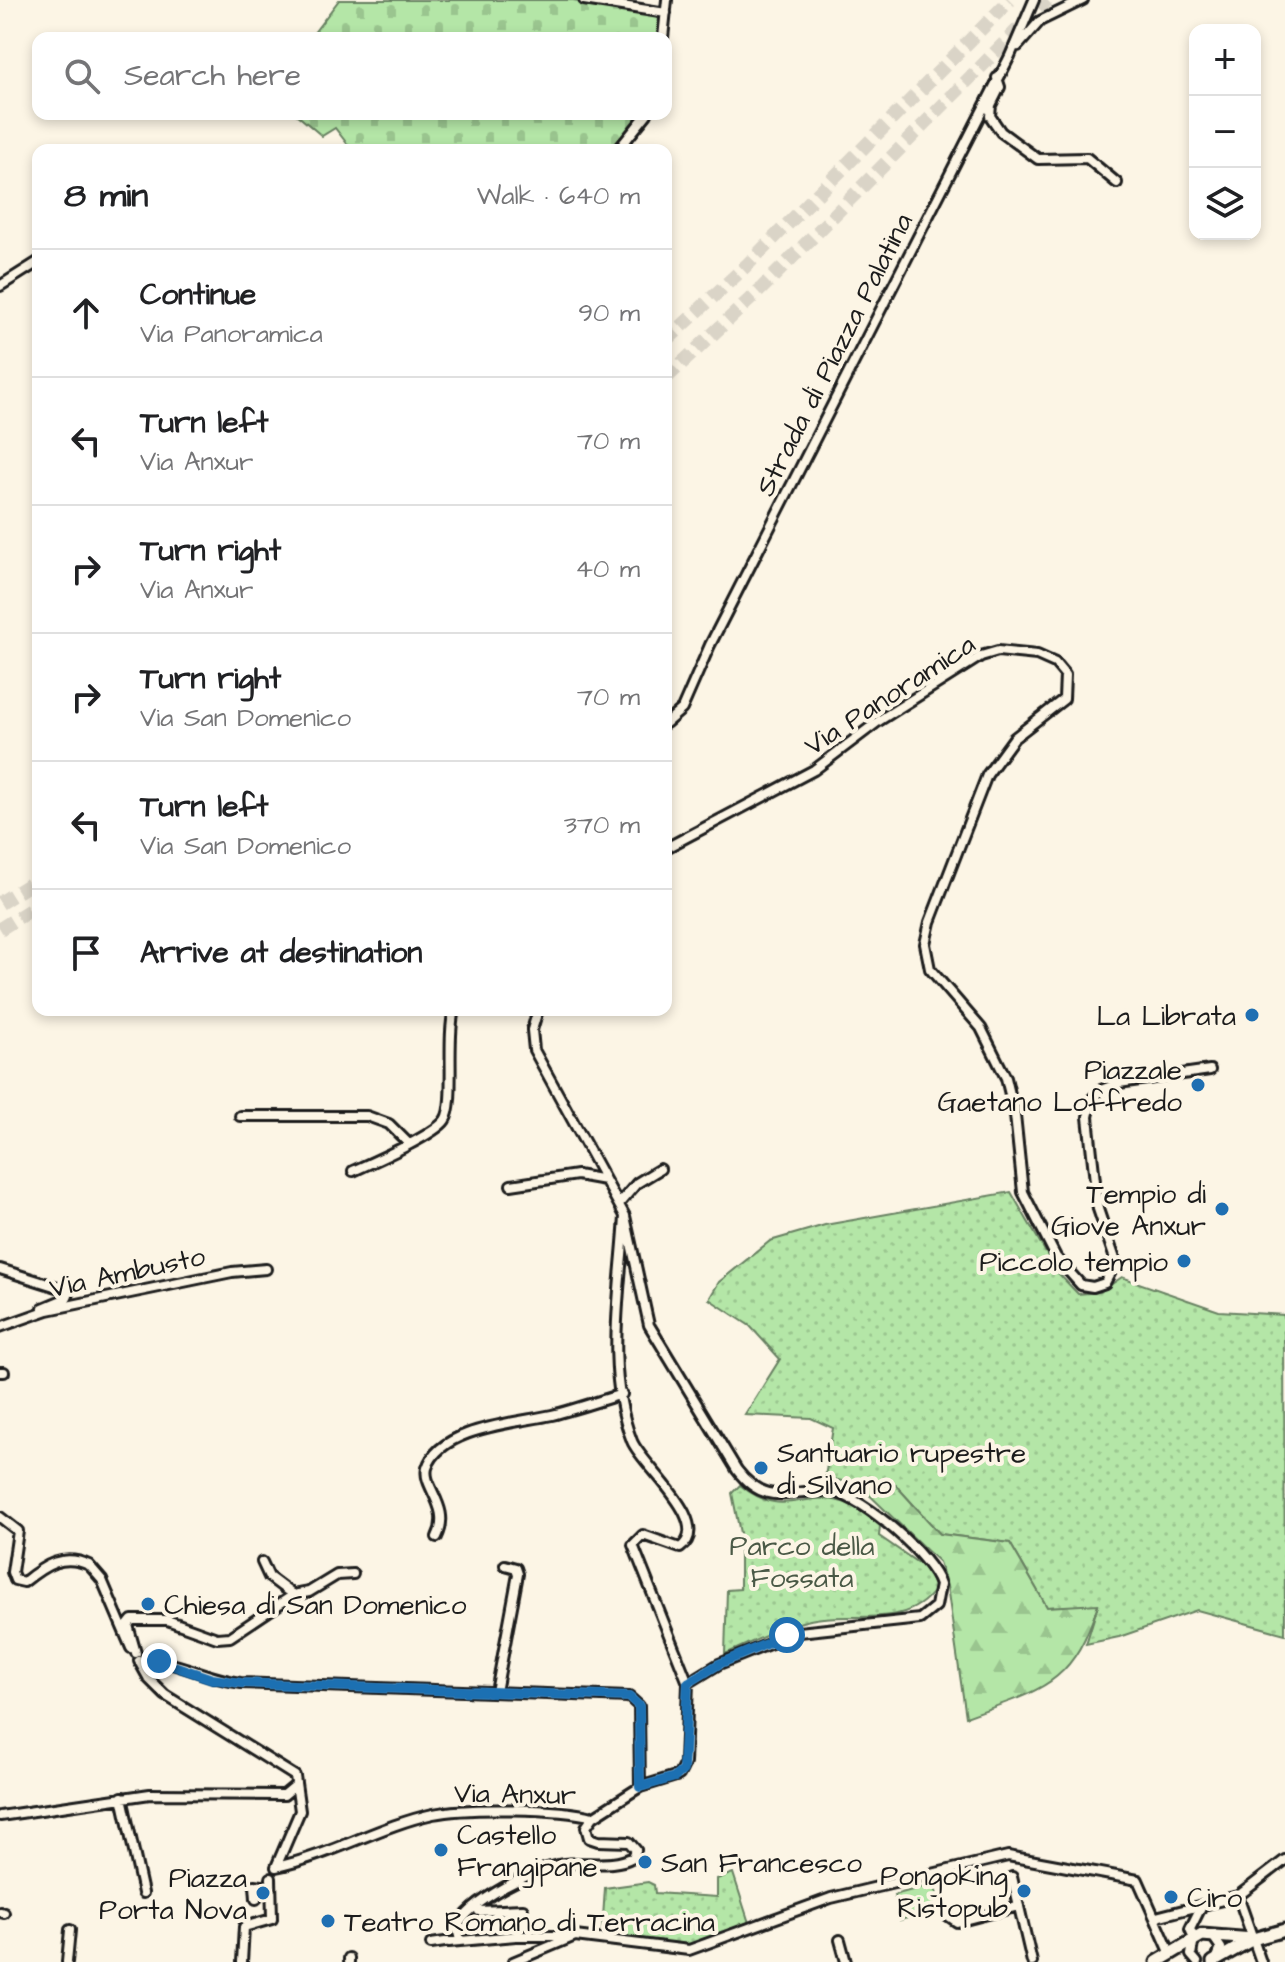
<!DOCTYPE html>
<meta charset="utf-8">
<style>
:root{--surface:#fff;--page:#f6f6f6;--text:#202124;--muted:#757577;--line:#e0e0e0}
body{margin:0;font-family:"Architects Daughter",sans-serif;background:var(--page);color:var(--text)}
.controls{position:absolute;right:24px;top:24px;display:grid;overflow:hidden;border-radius:16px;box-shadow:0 4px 12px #0003}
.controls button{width:72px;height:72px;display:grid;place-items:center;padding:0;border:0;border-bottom:2px solid var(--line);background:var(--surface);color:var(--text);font:40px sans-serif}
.stop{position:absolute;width:24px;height:24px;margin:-18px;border:6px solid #1f6fb2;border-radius:50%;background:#fff}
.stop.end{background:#1f6fb2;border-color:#fff;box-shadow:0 2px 8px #0008}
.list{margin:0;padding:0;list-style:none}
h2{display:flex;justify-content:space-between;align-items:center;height:104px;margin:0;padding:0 32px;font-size:34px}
h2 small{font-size:26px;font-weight:400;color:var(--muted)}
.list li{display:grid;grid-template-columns:52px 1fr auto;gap:24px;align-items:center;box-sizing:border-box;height:128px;padding:0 32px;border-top:2px solid var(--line)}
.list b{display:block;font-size:30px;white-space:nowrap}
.list p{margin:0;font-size:26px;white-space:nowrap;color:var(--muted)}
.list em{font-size:26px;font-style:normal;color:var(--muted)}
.icon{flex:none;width:44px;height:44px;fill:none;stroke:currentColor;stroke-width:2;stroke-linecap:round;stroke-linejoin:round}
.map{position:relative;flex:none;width:1285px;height:1962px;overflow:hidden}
.search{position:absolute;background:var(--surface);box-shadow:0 4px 12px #0003;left:32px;top:32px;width:640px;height:88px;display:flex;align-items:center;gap:20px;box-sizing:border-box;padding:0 28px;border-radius:16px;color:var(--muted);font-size:30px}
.panel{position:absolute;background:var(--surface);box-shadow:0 4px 12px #0003;left:32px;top:144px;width:640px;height:872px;border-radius:16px}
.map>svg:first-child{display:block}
</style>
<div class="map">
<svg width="1285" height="1962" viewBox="0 0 1285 1962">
<defs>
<pattern id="grass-dots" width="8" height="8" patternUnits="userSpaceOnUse" patternTransform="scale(2)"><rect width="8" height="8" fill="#b4e6a7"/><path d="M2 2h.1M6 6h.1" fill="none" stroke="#9ac58f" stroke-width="1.8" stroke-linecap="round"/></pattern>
<pattern id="forest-firs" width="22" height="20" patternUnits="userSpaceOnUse" patternTransform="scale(2)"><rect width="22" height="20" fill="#b4e6a7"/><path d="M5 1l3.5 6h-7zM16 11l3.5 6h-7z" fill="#9ac58f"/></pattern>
<pattern id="cemetery-stones" width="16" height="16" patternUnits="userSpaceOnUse" patternTransform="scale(2)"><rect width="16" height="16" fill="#b4e6a7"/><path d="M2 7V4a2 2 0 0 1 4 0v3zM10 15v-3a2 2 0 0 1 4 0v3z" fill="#9ac58f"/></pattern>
</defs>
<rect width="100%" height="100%" fill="#fcf5e5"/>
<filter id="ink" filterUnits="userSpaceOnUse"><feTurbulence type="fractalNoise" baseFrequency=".0125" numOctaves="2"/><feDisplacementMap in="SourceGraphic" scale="16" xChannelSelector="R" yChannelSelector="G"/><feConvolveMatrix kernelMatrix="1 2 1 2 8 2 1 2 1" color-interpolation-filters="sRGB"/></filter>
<g filter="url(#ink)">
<path fill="url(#grass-dots)" stroke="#688162" stroke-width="2" d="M1011 1192 1057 1272 1078 1294 1100 1292 1122 1277 1219 1311 1284 1315 1285 1634 1197 1610 1119 1637 1086 1644 1098 1605 1047 1607 1010 1543 940 1534 892 1481 859 1485 825 1477 833 1428 811 1418 745 1415 780 1359 750 1326 709 1299 719 1282 770 1241 825 1225Z
M740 1485C785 1521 801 1489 843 1502 856 1506 869 1517 880 1526L879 1536 928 1570 935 1589C905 1632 850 1609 806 1621 779 1628 751 1643 725 1654L727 1590 740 1589V1533L732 1493Z
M733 1873 749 1923 689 1945 602 1933 605 1888 648 1882 654 1885 655 1893 717 1897V1879Z"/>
<path fill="url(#forest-firs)" stroke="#688162" stroke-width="2" d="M892 1481 940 1534 1010 1543 1047 1607 1098 1604C1072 1687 1042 1689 966 1717L947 1586 939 1562 859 1485Z"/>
<path fill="url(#cemetery-stones)" stroke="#688162" stroke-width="2" d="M339 0H573L661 16 660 38H310Z
M296 114H645L618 150H352L335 128 322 136Z"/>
<path fill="#b4e6a7" stroke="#688162" stroke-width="2" d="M934 1884 941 1909 900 1920 894 1895Z"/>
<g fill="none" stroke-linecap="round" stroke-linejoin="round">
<path stroke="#dad4c7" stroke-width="14" stroke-dasharray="14 7" stroke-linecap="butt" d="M666 341 749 263 1010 0
M666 378 761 289 1047 0
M0 903 38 879
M0 929 38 905"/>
<g stroke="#1c1c1c" stroke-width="14">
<path id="street" d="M584 0 666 13
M663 38 667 0
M1018 46 1040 21 1083 0
M997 78 1000 87 991 105 990 116 1001 132 1038 159 1087 158 1117 183
M618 150 647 114
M0 286 38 262
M666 723 682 709 710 645 1010 56 1034 0
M666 848 814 770 880 720 981 656 998 651 1037 655 1055 663 1065 675 1064 699 1014 738 987 775 930 922 925 944 930 969 981 1028 1006 1078 1015 1115 1023 1192 1056 1257 1081 1285 1093 1287 1105 1283 1116 1262 1098 1209 1088 1117 1092 1099 1101 1090 1119 1083 1210 1070
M538 1010 532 1030 534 1050 625 1216 649 1325 737 1470C769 1512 795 1485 834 1492 864 1498 931 1556 940 1585L936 1606 920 1619 799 1632 719 1664 688 1683
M240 1116H367L389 1124 408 1143
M353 1171C373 1162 435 1135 445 1120 456 1105 446 1038 454 1010
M511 1185 577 1175 605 1180
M619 1204 637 1183 660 1169
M625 1216C621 1289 604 1369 632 1441 641 1465 715 1523 680 1548L643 1535 633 1545 688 1683 685 1763 679 1775 640 1787 593 1817C560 1808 466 1807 433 1814 379 1826 332 1855 276 1867L300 1811 295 1776 165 1695 149 1679 139 1661C169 1656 208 1680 241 1683L629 1697 639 1706 640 1787
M0 1269 70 1291 67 1298 43 1308
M0 1327 48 1310 232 1272 266 1269
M0 1372H4
M0 1517 18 1531 12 1572 15 1580 24 1582C45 1565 63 1553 89 1565L102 1580 131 1648
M437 1537C452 1507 422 1487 427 1468 440 1427 517 1423 552 1415 576 1409 599 1401 622 1394
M262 1562 269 1577 293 1595
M136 1653 128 1625 132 1620H167L217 1638 230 1637 293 1595 309 1592 337 1575 353 1574
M496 1692 518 1574 516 1568 505 1565
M122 1797 143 1893
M0 1816 150 1794 284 1795 296 1785
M1012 1877 1032 1962
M254 1885 271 1887
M255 1885 256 1899
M1238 1896 1285 1860
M479 1911 523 1909
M0 1912 4 1913
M947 1915 957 1922 1019 1906
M1156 1917 1238 1896 1261 1962
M1212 1935 1221 1948 1216 1960
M460 1940 457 1928C470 1900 534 1869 564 1864 586 1861 613 1868 633 1857L636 1850 629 1842 598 1841 589 1838 586 1827 593 1817
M840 1940 846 1962
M449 1942 516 1936H575L689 1950 831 1898 1008 1856 1138 1880 1170 1952
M431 1944 445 1942
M67 1962 70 1930
M242 1962 244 1927 272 1919 271 1878
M349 1962V1958
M513 1962 575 1936
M1197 1962 1191 1955 1194 1938 1190 1929 1202 1905"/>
</g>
<g stroke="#1c1c1c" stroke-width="17">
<path id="secondary" d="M1157 1962 1202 1935 1253 1939
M1213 1962 1253 1939 1285 1930"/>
</g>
<use href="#street" stroke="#fcf5e5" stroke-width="8"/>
<use href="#secondary" stroke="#fcf5e5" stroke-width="11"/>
</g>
</g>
<g fill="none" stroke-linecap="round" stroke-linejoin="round" filter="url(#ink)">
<path stroke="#1f6fb2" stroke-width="10" d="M159 1661 212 1679 241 1683 629 1697 639 1706 640 1787 675 1777 683 1770 688 1683 719 1664 787 1635"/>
</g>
<g fill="#1f6fb2" stroke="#fcf5e5" stroke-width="3">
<circle cx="1252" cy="1015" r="8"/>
<circle cx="1198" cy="1085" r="8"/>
<circle cx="1222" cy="1209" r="8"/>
<circle cx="1184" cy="1261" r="8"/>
<circle cx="761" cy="1468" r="8"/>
<circle cx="148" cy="1604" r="8"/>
<circle cx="441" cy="1850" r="8"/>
<circle cx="645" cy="1862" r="8"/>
<circle cx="1024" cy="1891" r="8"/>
<circle cx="263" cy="1893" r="8"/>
<circle cx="1171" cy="1897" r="8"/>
<circle cx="328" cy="1921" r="8"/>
</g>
<g text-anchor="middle" stroke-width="8" stroke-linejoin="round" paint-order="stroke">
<g font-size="28" fill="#1c1c1c" stroke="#fcf5e5">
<text transform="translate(833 354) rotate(-63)" y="10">Strada di Piazza Palatina</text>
<text transform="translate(889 694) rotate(-33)" y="10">Via Panoramica</text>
<text transform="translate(127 1271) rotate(-12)" y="10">Via Ambusto</text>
<text transform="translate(515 1793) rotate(1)" y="10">Via Anxur</text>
</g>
<g font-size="28" fill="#1c1c1c" stroke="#fcf5e5" text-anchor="end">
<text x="1236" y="1025">La Librata</text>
<text x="1182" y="1079">Piazzale<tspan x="1182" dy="32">Gaetano Loffredo</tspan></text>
<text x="1206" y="1203">Tempio di<tspan x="1206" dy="32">Giove Anxur</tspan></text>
<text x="1168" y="1271">Piccolo tempio</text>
<text x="777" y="1462" text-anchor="start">Santuario rupestre<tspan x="777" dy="32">di Silvano</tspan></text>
<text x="164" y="1614" text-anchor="start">Chiesa di San Domenico</text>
<text x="457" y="1844" text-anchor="start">Castello<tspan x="457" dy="32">Frangipane</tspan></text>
<text x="661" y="1872" text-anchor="start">San Francesco</text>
<text x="1008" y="1885">Pongoking<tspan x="1008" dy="32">Ristopub</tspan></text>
<text x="247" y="1887">Piazza<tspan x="247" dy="32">Porta Nova</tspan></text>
<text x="1187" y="1907" text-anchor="start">Ciro</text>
<text x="344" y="1931" text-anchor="start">Teatro Romano di Terracina</text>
</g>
<g font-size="28" fill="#4a5946" stroke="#fcf5e5">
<text x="802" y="1555">Parco della<tspan x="802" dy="32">Fossata</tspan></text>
</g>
</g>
</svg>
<div class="controls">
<button>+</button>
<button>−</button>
<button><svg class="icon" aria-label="layers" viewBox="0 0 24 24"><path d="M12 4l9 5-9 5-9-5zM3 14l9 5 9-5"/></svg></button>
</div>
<div class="stop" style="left:787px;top:1635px"></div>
<div class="stop end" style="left:159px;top:1661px"></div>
<div class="search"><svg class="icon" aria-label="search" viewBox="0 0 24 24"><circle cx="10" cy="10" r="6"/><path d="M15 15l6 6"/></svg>Search here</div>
<section class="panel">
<h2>8 min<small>Walk · 640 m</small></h2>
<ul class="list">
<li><svg class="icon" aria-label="ahead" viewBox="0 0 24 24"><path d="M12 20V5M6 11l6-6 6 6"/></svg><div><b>Continue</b><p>Via Panoramica</p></div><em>90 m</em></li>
<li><svg class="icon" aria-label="left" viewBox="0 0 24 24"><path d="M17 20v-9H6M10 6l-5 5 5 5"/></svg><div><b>Turn left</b><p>Via Anxur</p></div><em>70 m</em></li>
<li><svg class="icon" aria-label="right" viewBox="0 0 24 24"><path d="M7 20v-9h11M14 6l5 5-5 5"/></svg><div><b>Turn right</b><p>Via Anxur</p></div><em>40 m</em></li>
<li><svg class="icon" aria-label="right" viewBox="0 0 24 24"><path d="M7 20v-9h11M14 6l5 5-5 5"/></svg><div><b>Turn right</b><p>Via San Domenico</p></div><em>70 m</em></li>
<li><svg class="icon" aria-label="left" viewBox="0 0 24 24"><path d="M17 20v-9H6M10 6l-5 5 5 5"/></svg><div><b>Turn left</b><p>Via San Domenico</p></div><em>370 m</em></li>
<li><svg class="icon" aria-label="arrive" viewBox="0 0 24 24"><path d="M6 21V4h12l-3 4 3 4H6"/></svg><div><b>Arrive at destination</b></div></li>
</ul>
</section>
</div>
